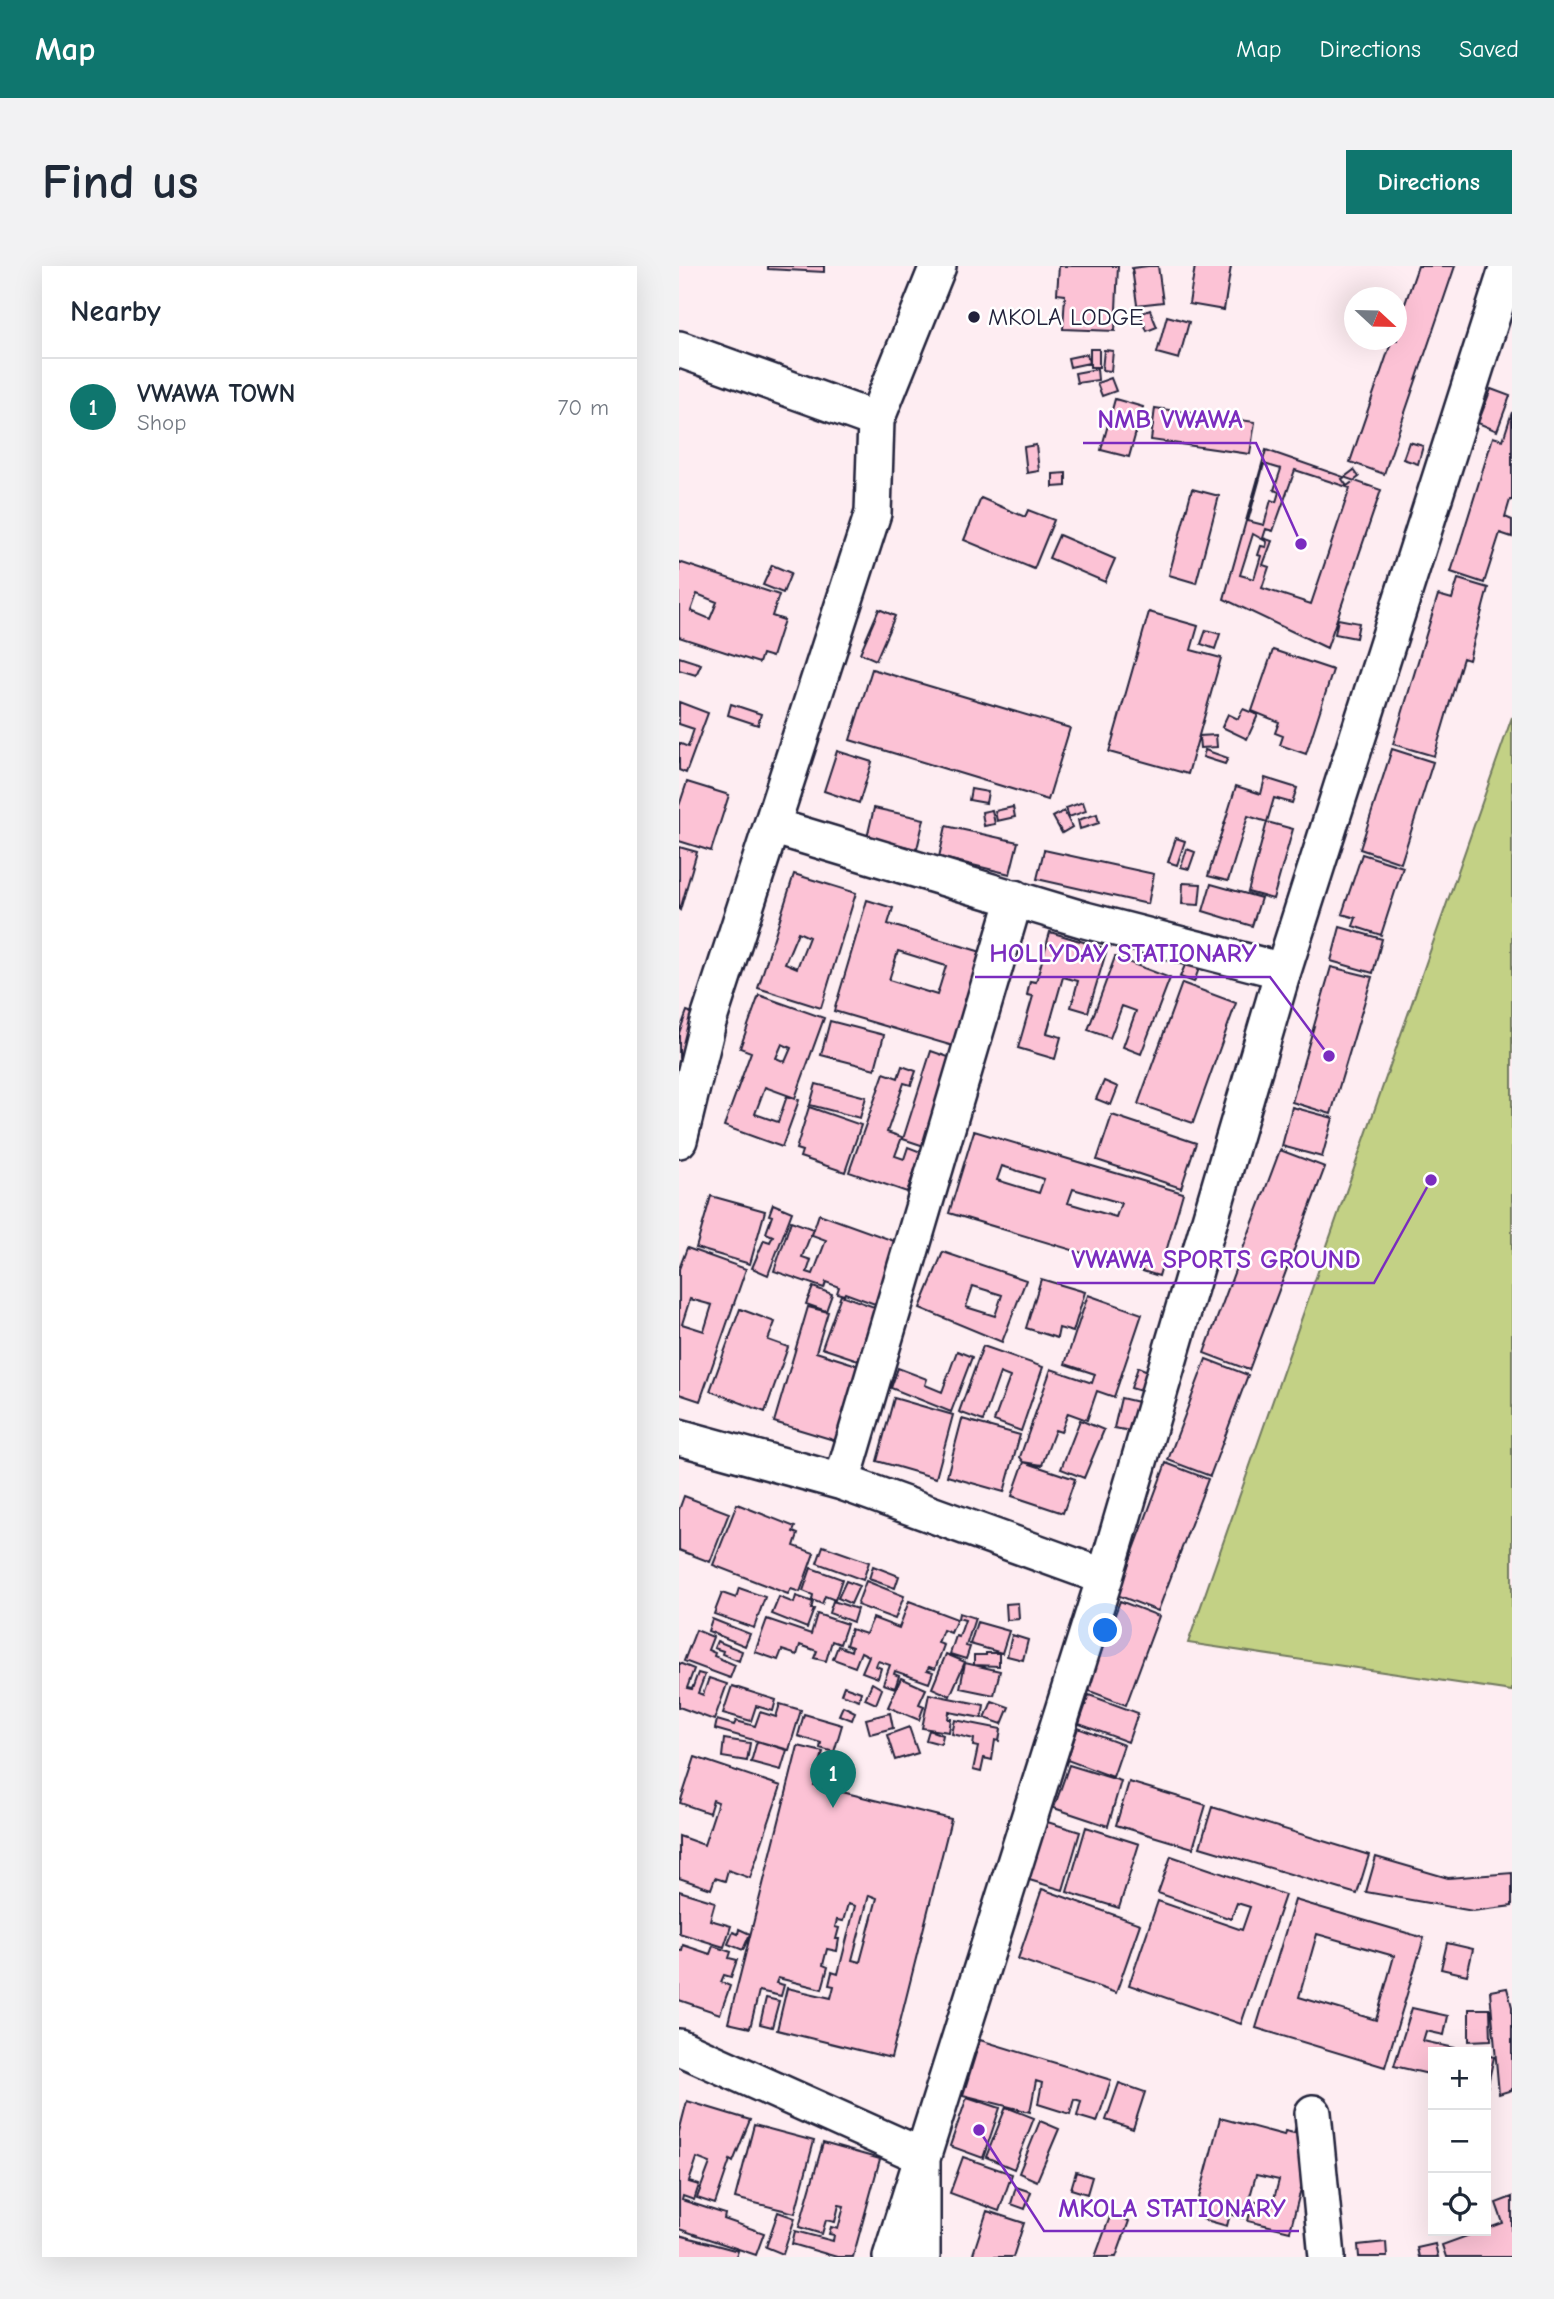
<!DOCTYPE html>
<meta charset="utf-8">
<style>
:root{--surface:#fff;--page:#f2f2f3;--text:#1f2937;--muted:#747a83;--line:#e0e1e3;--accent:#0f766e}
body{margin:0;font-family:"Comic Neue",sans-serif;background:var(--page);color:var(--text)}
.controls{position:absolute;right:21px;bottom:21px;display:grid;overflow:hidden;border-radius:0px;box-shadow:0 7px 28px #0002}
.controls button{width:63px;height:63px;display:grid;place-items:center;padding:0;border:0;border-bottom:2px solid var(--line);background:var(--surface);color:var(--text);font:35px sans-serif}
.compass{position:absolute;left:665px;top:21px;width:63px;height:63px;border-radius:50%;background:var(--surface);box-shadow:0 7px 28px #0002;rotate:112deg}
.you{position:absolute;left:427px;top:1365px;width:24px;height:24px;margin:-18px;border:5px solid #fff;border-radius:50%;background:#1a73e8;box-shadow:0 0 0 10px #1a73e833}
.badge{display:grid;place-items:center;width:46px;height:46px;border-radius:50%;background:var(--accent);color:#fff;font-size:23px;font-weight:700}
.pin{position:absolute;translate:-50% -58px;filter:drop-shadow(0 2px 4px #0008)}
.pin::after{content:'';position:absolute;top:37px;width:24px;height:21px;background:inherit;clip-path:polygon(0 0,100% 0,50% 100%)}
.list{margin:0;padding:0;list-style:none}
h2{display:flex;justify-content:space-between;align-items:center;height:91px;margin:0;padding:0 28px;font-size:30px}
h2 small{font-size:23px;font-weight:400;color:var(--muted)}
.list li{display:grid;grid-template-columns:46px 1fr auto;gap:21px;align-items:center;box-sizing:border-box;height:98px;padding:0 28px;border-top:2px solid var(--line)}
.list b{display:block;font-size:26px;white-space:nowrap}
.list p{margin:0;font-size:23px;white-space:nowrap;color:var(--muted)}
.list em{font-size:23px;font-style:normal;color:var(--muted)}
.icon{flex:none;width:38px;height:38px;fill:none;stroke:currentColor;stroke-width:2;stroke-linecap:round;stroke-linejoin:round}
.map{position:relative;flex:none;width:833px;height:1991px;overflow:hidden;border-radius:0px}
header{display:flex;align-items:center;gap:42px;box-sizing:border-box;height:98px;padding:0 35px;background:var(--accent);color:#fff}
header strong{font-size:33px}
nav{display:flex;gap:38px;margin-inline-start:auto;font-size:24px}
.intro{display:flex;align-items:center;justify-content:space-between;box-sizing:border-box;height:168px;padding:0 42px}
h1{margin:0;font-size:49px}
.button{padding:18px 32px;border-radius:0px;background:var(--accent);color:#fff;font-size:24px;font-weight:700}
main{display:flex;gap:42px;padding:0 42px}
aside{flex:1;background:var(--surface);border-radius:0px;box-shadow:0 7px 28px #0002}
.map>svg:first-child{display:block}
</style>
<header>
<strong>Map</strong>
<nav><a>Map</a><a>Directions</a><a>Saved</a></nav>
</header>
<div class="intro"><h1>Find us</h1><a class="button">Directions</a></div>
<main>
<aside>
<h2>Nearby<small></small></h2>
<ul class="list">
<li><span class="badge">1</span><div><b>VWAWA TOWN</b><p>Shop</p></div><em>70 m</em></li>
</ul>
</aside>
<div class="map">
<svg width="833" height="1991" viewBox="0 0 833 1991">
<rect width="100%" height="100%" fill="#feedf2"/>
<filter id="ink" filterUnits="userSpaceOnUse"><feTurbulence type="fractalNoise" baseFrequency=".0143" numOctaves="2"/><feDisplacementMap in="SourceGraphic" scale="14" xChannelSelector="R" yChannelSelector="G"/><feConvolveMatrix kernelMatrix="1 2 1 2 8 2 1 2 1" color-interpolation-filters="sRGB"/></filter>
<g filter="url(#ink)">
<path fill="#c3d185" stroke="#727a60" stroke-width="2" d="M833 451V1425L509 1377Z"/>
<path fill="#fcc2d5" stroke="#22223b" stroke-width="2" fill-rule="evenodd" d="M89 0H145V6L89 3Z
M380 0H439L436 65 384 63 386 29 378 28Z
M469 0H479L484 36 458 39 453 2Z
M516 0H552L545 44 510 38Z
M739 0H776L705 208 671 196 713 74H718V61Z
M471 44 478 61 468 65 461 48Z
M488 50 510 56 500 93 478 87Z
M411 83H420V101H411Z
M425 84 434 85 432 105 423 104Z
M408 88 410 97 391 101 389 92Z
M418 103 419 114 398 117 396 107Z
M432 112 437 125 423 130 418 117Z
M812 123 831 130 818 165 799 157Z
M436 133 464 141 450 191 422 184Z
M476 142 576 156 571 188 472 174Z
M833 146V234H831L826 251 833 254V271L821 267 805 317 772 306 814 171 824 174Z
M730 176 744 180 739 198 724 193Z
M357 179 360 205 348 207 345 181Z
M587 184 702 224 648 382 545 333Z
M585 198 602 203 595 224 600 226 597 236 592 234 585 259 569 255Z
M616 204 671 222 632 338 583 322 590 301 584 299 593 275 584 272 587 263 594 265Z
M675 204 680 211 668 220 663 213Z
M387 207V220L374 221V208Z
M513 223 540 230 517 317 490 309Z
M302 232 346 251 349 244 375 254 355 303 285 274Z
M574 268 588 276 587 281 582 280 579 289 582 290 575 313 561 309Z
M380 269 436 293 426 316 370 292Z
M0 296 100 329 93 350 105 354 93 391 83 388 80 397 0 371ZM18 328 38 336 31 353 12 345Z
M93 299 112 307 104 327 84 319Z
M779 313 809 322 790 394 784 392 755 490 714 478 759 329 773 333Z
M200 343 216 350 197 394 181 387Z
M470 346 519 360 512 384 542 392 509 508 430 486Z
M659 353 680 357 677 372 656 368Z
M527 364 541 368 536 383 522 378Z
M594 384 654 404 627 488 601 479 604 470 596 467 600 456 573 445Z
M0 391 22 398 17 409 0 404Z
M193 403 391 462 369 534 171 474Z
M0 436 29 447 7 507 0 504V477L9 481 15 463 0 458Z
M52 438 82 448 79 459 49 449Z
M564 443 579 449 568 473 543 461 549 448 559 453Z
M537 469 538 481 521 482 520 470Z
M713 483 754 496 722 597 681 583Z
M526 484 549 492 546 498 524 491Z
M158 485 193 496 180 537 145 525Z
M586 512 618 522 613 537 595 532 588 556 569 550 549 615 529 610 557 520 582 528Z
M8 516 50 529 32 585 0 575V540Z
M292 523 309 526 307 537 290 534Z
M404 536 407 545 390 551 387 542Z
M334 541 336 551 318 555 316 545Z
M195 542 245 553 238 583 188 572Z
M313 544 316 558 305 560 303 546Z
M385 545 393 561 383 567 374 551Z
M418 548 420 557 401 563 399 554Z
M588 556 614 563 594 633 569 626Z
M267 560 339 576 331 608 260 591Z
M497 572 506 575 498 599 489 596Z
M0 581 18 586 1 644 0 643Z
M508 583 516 586 510 603 502 601Z
M365 584 475 608 469 638 358 613Z
M683 588 724 601 702 669 674 660 677 652 663 648Z
M115 608 177 627 142 742 79 722ZM119 666 130 671 118 702 106 697Z
M504 617 522 618 520 639 503 638Z
M532 618 582 632 573 660 524 645Z
M188 634 214 642 209 658 309 688 281 782 155 745ZM219 685 267 700 258 729 210 714Z
M661 661 703 673 694 707 652 695Z
M371 666 428 683 409 746 392 741 399 715 384 711 368 767 382 771 376 793 339 782 354 730 348 729 351 715 357 716Z
M436 691 491 712 462 788 444 781 457 745 443 740 431 772 409 764Z
M509 692 522 697 515 716 501 711Z
M652 701 693 711 652 848 613 836Z
M503 717 557 737 514 857 459 838Z
M80 729 145 752 116 832 86 821 76 848 99 856 108 830 120 834 103 881 45 860 72 786 61 782ZM103 778 112 782 106 796 97 792Z
M8 745 19 749 3 793 0 792V767Z
M151 755 205 769 196 803 142 789Z
M252 785 278 794 248 881 224 873Z
M223 800 237 805 232 819 225 817 208 866 223 871 216 890 225 893 229 881 242 886 228 926 170 906 205 807 219 812Z
M425 815 439 821 432 839 417 833Z
M137 818 187 831 181 852 131 839Z
M130 841 182 859 166 906 121 891 123 885 117 883Z
M613 841 654 852 643 891 603 880Z
M433 849 517 877 502 922 418 894Z
M295 865 504 927 480 1010 270 947ZM323 900 365 913 360 927 318 914ZM394 923 442 937 437 951 389 937Z
M601 884 646 901 570 1104 525 1087Z
M32 930 86 945 71 998 17 982Z
M94 938 113 946 89 1009 73 1002 85 974 91 976 94 970 87 967 93 950 90 949Z
M140 948 218 976 196 1038 166 1027 165 1029 158 1027 160 1021 147 1016 145 1022 95 1005 112 955 134 963 123 991 132 994 128 1006 134 1008 147 974 133 969Z
M8 982 67 1003 21 1135 0 1128V1003ZM11 1033 33 1039 25 1065 3 1058Z
M264 986 347 1014 323 1076 241 1042ZM294 1020 323 1029 316 1050 287 1041Z
M362 1013 406 1026 394 1066 380 1062 378 1072 347 1062Z
M134 1021 153 1028 147 1045 127 1038Z
M162 1029 198 1042 179 1094 143 1082Z
M409 1029 463 1048 435 1131 418 1125 408 1154 389 1147 382 1166 376 1164 363 1199 345 1196 341 1191 372 1103 413 1117 416 1108 386 1098Z
M129 1041 149 1046 137 1086 181 1100 158 1175 95 1156Z
M61 1043 96 1056 89 1074 109 1081 86 1146 31 1125Z
M304 1080 364 1101 342 1165 315 1155 331 1111 321 1107 304 1155 280 1146Z
M278 1085 293 1091 272 1146 212 1122 219 1102 248 1113 246 1119 263 1126Z
M527 1093 569 1109 531 1210 489 1194Z
M459 1101 469 1105 462 1125 452 1122Z
M215 1132 274 1149 257 1212 198 1195Z
M442 1132 459 1136 452 1165 435 1162Z
M283 1153 341 1169 325 1226 268 1210Z
M401 1154 425 1164 405 1212 382 1203Z
M345 1196 396 1213 384 1247 333 1230Z
M487 1197 529 1213 479 1345 438 1329Z
M5 1230 50 1247 31 1296 0 1284V1244Z
M58 1238 116 1261 114 1266 119 1268 115 1280 135 1287 121 1326 112 1323 109 1328 34 1299Z
M144 1280 190 1296 184 1314 138 1297Z
M194 1300 220 1310 216 1322 190 1313Z
M132 1302 163 1313 156 1334 146 1330 143 1338 133 1334 134 1329 124 1325Z
M167 1315 180 1320 172 1338 159 1332Z
M187 1315 225 1330 216 1353 178 1339Z
M60 1322 86 1331 75 1362 35 1348 43 1327 57 1332Z
M117 1330 134 1336 132 1343H135L128 1362 93 1348 100 1331 115 1337Z
M154 1335 178 1343 174 1356 150 1347Z
M230 1335 278 1353 272 1367 264 1364 259 1377 265 1379 256 1403 250 1401 248 1404 254 1406 250 1417 216 1405 215 1408 220 1410 216 1422 204 1418 211 1399 199 1395 197 1400 202 1402 199 1412 183 1406 190 1390 182 1386 176 1401 154 1393 159 1380 172 1385 173 1381 167 1379 172 1363 187 1368 194 1352 220 1362Z
M441 1335 480 1350 447 1439 408 1424Z
M339 1337 340 1353 328 1354 327 1338Z
M280 1347 296 1352 287 1380 291 1381 287 1393 271 1388 277 1370 280 1371 286 1354 279 1352Z
M138 1348 168 1358 161 1378 153 1375 147 1395 135 1392 138 1385 121 1379 118 1389 103 1384 99 1394 76 1386 88 1353 132 1368Z
M33 1353 71 1368 66 1380 29 1365Z
M298 1356 330 1365 323 1387 291 1378Z
M17 1364 34 1371 29 1384 36 1387 35 1390 56 1399 51 1412 5 1395Z
M333 1369 349 1374 344 1394 328 1390Z
M38 1375 63 1385 60 1395 43 1388 44 1385 35 1382Z
M307 1387H320V1400L295 1399V1389H307Z
M267 1388 286 1396 271 1430 253 1422Z
M0 1397 15 1403 8 1422 13 1423 19 1407 26 1409 19 1427 24 1429 30 1412 48 1418 35 1454 0 1441Z
M286 1397 321 1405 315 1429 281 1422Z
M222 1412 247 1423 240 1438 245 1440 240 1454 209 1441Z
M193 1417 203 1423 197 1438 186 1433Z
M53 1420 97 1434 94 1445 77 1440 72 1455 44 1447Z
M165 1420 182 1426 180 1434 162 1428Z
M250 1428 305 1439 303 1452 270 1446 269 1453H272L270 1466 243 1462Z
M410 1429 459 1447 449 1476 400 1458Z
M313 1435 330 1441 323 1458 306 1452Z
M101 1438 122 1444 110 1484 36 1463 38 1454 55 1459 57 1455 76 1460 81 1446 97 1451Z
M164 1440 176 1446 173 1454 160 1449Z
M211 1447 214 1462 191 1468 187 1453Z
M125 1448 163 1459 155 1486 141 1482 142 1477 119 1470Z
M276 1454 322 1463 320 1475 316 1474 313 1494 305 1492 302 1506 294 1504 299 1481 294 1480 295 1473 273 1468Z
M230 1461 239 1487 216 1494 208 1469Z
M399 1462 445 1479 434 1511 388 1494Z
M250 1464 264 1469 262 1478 247 1474Z
M45 1473 71 1477 68 1495 43 1491Z
M78 1475 108 1484 102 1504 72 1496Z
M119 1480 144 1486 135 1519 272 1553 212 1792 98 1764 108 1722 152 1732 155 1720 150 1719 153 1706 159 1708 176 1640 169 1638 164 1655 158 1654 156 1661 160 1662 157 1673H160L158 1685 148 1683 144 1699 149 1701 143 1723 99 1712 97 1717 105 1719 102 1730 80 1725 71 1762 49 1757ZM190 1629 198 1632 181 1696 173 1694Z
M16 1491 102 1520 71 1612 49 1604 46 1615 36 1612 32 1623 0 1612V1570L25 1579 39 1536 34 1534 30 1547 1 1537Z
M390 1499 442 1515 429 1560 375 1542Z
M450 1516 527 1539 514 1582 437 1559Z
M533 1541 690 1589 678 1628 521 1581Z
M365 1555 401 1566 384 1624 347 1613Z
M407 1561 460 1578 440 1642 388 1626Z
M492 1590 606 1629 562 1758 450 1719 479 1635 563 1664 571 1641 558 1637 552 1653 479 1627Z
M697 1591 769 1612 833 1607V1640L794 1645 687 1626Z
M363 1623 461 1658 437 1727 339 1693Z
M0 1625 36 1636 31 1654 52 1660 45 1681 0 1667Z
M616 1634 745 1672 706 1801 577 1762ZM638 1668 715 1690 697 1754 620 1731Z
M60 1663 71 1668 64 1684 49 1678 54 1666 59 1668Z
M768 1677 794 1683 788 1709 762 1703Z
M4 1679 31 1688 34 1680 52 1686 50 1692 58 1694 52 1711 45 1709 42 1716 51 1720 41 1748 0 1734V1684L3 1685Z
M828 1722 833 1741V1824L820 1828 811 1725Z
M87 1732 100 1735 93 1761 81 1758Z
M733 1742 769 1750 765 1769 747 1765 744 1775 794 1786H754V1809L715 1800Z
M790 1743H811L812 1774 790 1775Z
M301 1774 432 1814 418 1856 398 1850 402 1835 395 1833 391 1848 359 1838 363 1817 357 1815 351 1846 284 1829Z
M807 1789 815 1791 808 1822H807Z
M440 1817 466 1826 454 1863 427 1854Z
M288 1831 321 1842 304 1892 271 1880Z
M8 1835 71 1854 54 1896 51 1894 36 1938 18 1932 31 1897 18 1892 10 1916 20 1919 15 1934 4 1930 3 1934 46 1948 45 1953 85 1967 77 1989 0 1963V1866Z
M327 1841 355 1852 335 1903 307 1891Z
M541 1852 605 1869 606 1865 615 1867 617 1860 637 1865 611 1965 569 1955 574 1935 593 1940 600 1914 577 1909 565 1952 551 1948 548 1960 523 1953 527 1938 519 1936Z
M361 1855 380 1863 358 1915 340 1907Z
M75 1859 135 1875 116 1947 56 1932Z
M144 1877 201 1893 174 1991H158L113 1978 116 1965 154 1975 155 1969 150 1968 152 1961 159 1963 165 1940 160 1939 156 1956 147 1954 143 1968 120 1961Z
M284 1891 333 1908 320 1945 271 1927Z
M397 1906 413 1911 408 1928 392 1923Z
M337 1921 352 1926 346 1943 332 1938Z
M833 1931V1991H767L763 1979 824 1957 817 1937Z
M308 1945 345 1957 334 1991H293Z
M99 1946 116 1952 104 1988 87 1981Z
M432 1948 450 1955 437 1991H416Z
M0 1969 59 1985 57 1991H0Z
M707 1976 708 1991H680L679 1979Z
M756 1978 759 1991H740L738 1982Z"/>
<g fill="none" stroke-linecap="round" stroke-linejoin="round">
<g stroke="#22223b" stroke-width="40">
<path id="minor" d="M0 83 197 154 259 0
M93 560 406 654 604 705
M0 874 29 756 194 247 197 154
M0 1171 163 1216 426 1311
M163 1216 336 632
M0 1781 243 1890V1991
M634 1847 648 1991
M212 1991 426 1311 604 705 829 0"/>
</g>
<use href="#minor" stroke="#fff" stroke-width="35"/>
</g>
</g>
<circle fill="#22223b" stroke="#fff" stroke-width="2.5" cx="295" cy="51" r="7"/>
<g text-anchor="middle" stroke-width="5" stroke-linejoin="round" paint-order="stroke">
<g font-size="24" fill="#22223b" stroke="#fff" text-anchor="start">
<text x="309" y="59">MKOLA LODGE</text>
</g>
</g>
<path fill="none" stroke="#7b2cbf" stroke-width="2.5" d="M622 278L577 177H404M650 790L591 711H296M752 914L695 1017H378M300 1864L365 1965H620"/>
<g fill="#7b2cbf" stroke="#fff" stroke-width="2.5">
<circle cx="622" cy="278" r="7"/>
<circle cx="650" cy="790" r="7"/>
<circle cx="752" cy="914" r="7"/>
<circle cx="300" cy="1864" r="7"/>
</g>
<g font-size="26" text-anchor="middle" font-weight="bold" fill="#7b2cbf" stroke="#fff" stroke-width="5" stroke-linejoin="round" paint-order="stroke">
<text x="491" y="162">NMB VWAWA</text>
<text x="444" y="696">HOLLYDAY STATIONARY</text>
<text x="537" y="1002">VWAWA SPORTS GROUND</text>
<text x="493" y="1951">MKOLA STATIONARY</text>
</g>
</svg>
<div class="controls">
<button>+</button>
<button>−</button>
<button><svg class="icon" aria-label="locate" viewBox="0 0 24 24"><circle cx="12" cy="12" r="6"/><path d="M12 2v4M12 18v4M2 12h4M18 12h4"/></svg></button>
</div>
<svg class="compass" viewBox="-18 -18 36 36"><path d="M0-13l5 13h-10z" fill="#e53935"/><path d="M0 13l5-13h-10z" fill="#747a83"/></svg>
<div class="you"></div>
<div class="pin badge" style="left:154px;top:1542px">1</div>
</div>
</main>
